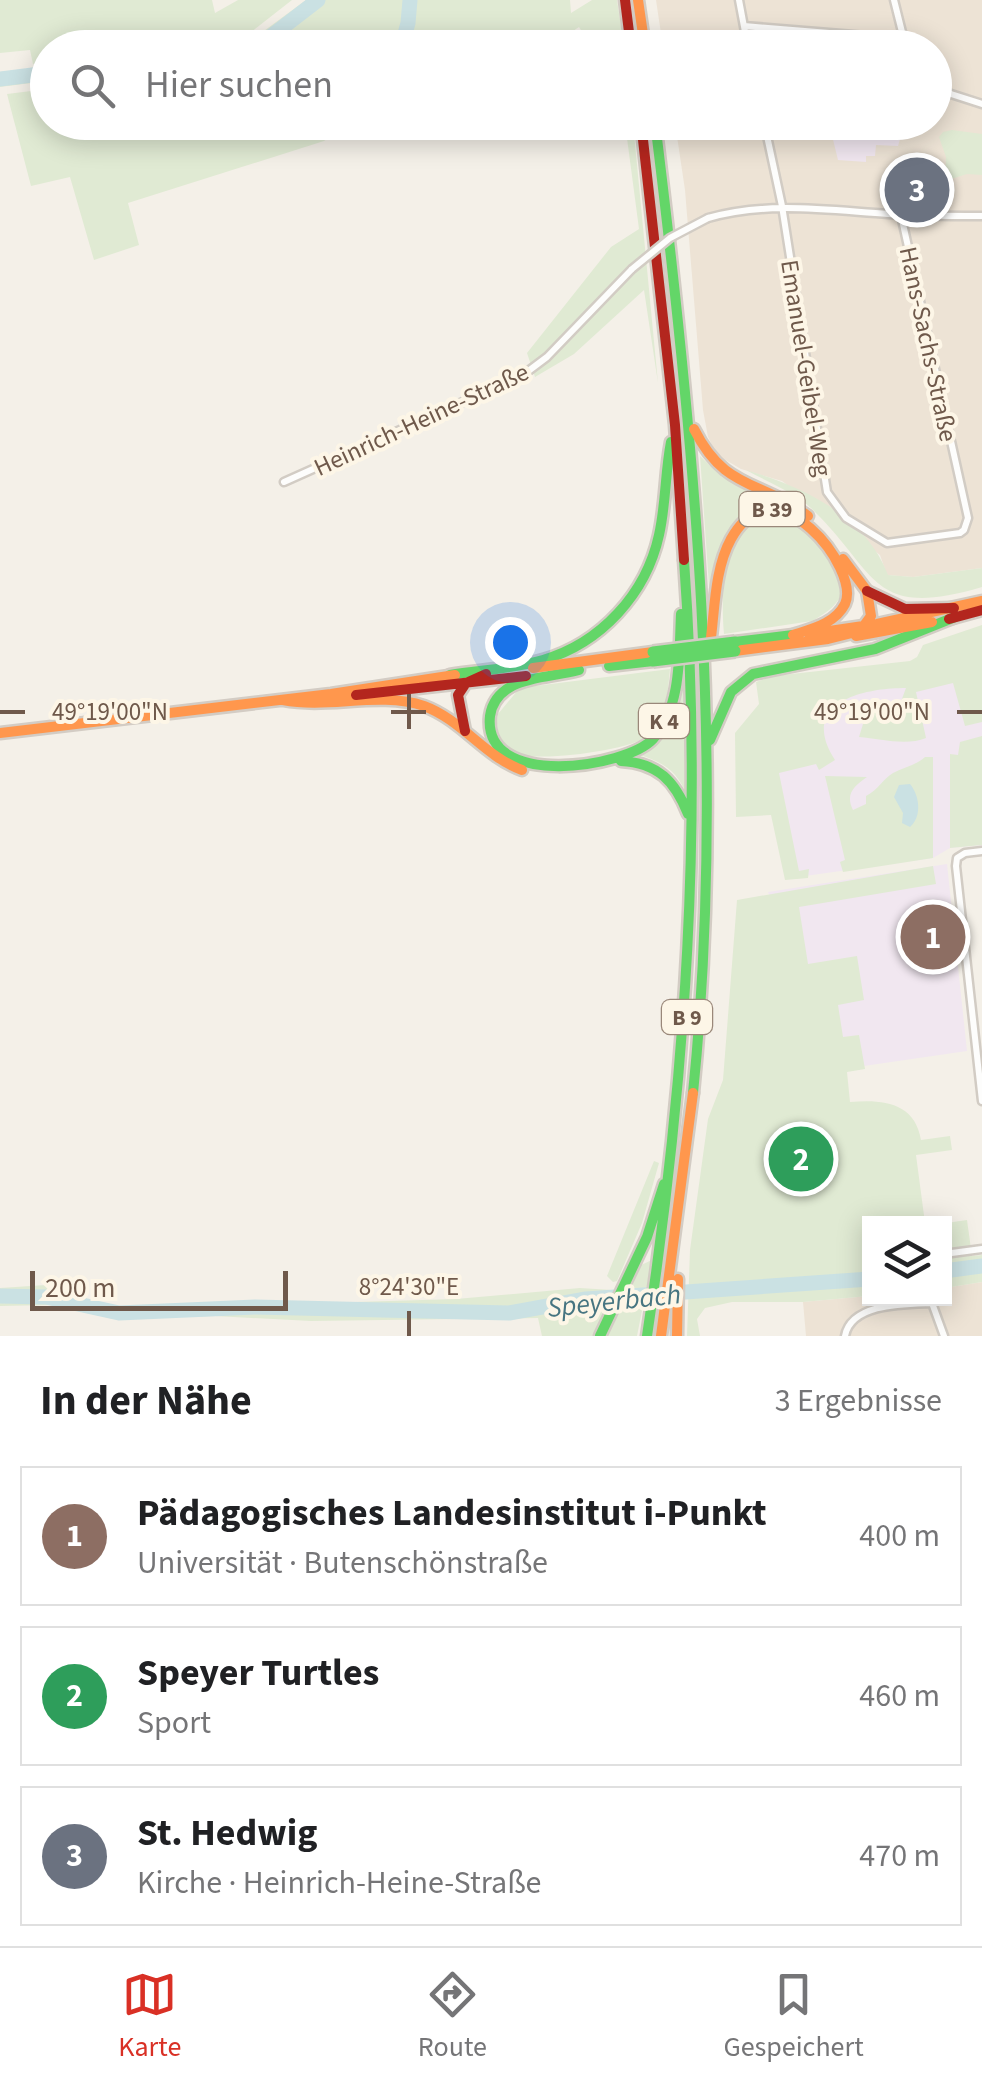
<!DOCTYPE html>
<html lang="de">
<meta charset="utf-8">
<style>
:root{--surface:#fff;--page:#f2f2f2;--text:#202124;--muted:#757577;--line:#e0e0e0;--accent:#d93025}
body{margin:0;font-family:"Source Sans 3",sans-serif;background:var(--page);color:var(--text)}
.controls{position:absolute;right:30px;bottom:30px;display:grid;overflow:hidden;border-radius:0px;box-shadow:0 5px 25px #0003}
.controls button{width:90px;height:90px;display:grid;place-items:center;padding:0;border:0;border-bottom:2px solid var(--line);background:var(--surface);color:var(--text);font:50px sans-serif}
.scale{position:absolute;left:30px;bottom:25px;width:258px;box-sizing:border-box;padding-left:10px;border:5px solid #6f594b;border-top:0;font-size:28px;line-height:35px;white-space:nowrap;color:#6f594b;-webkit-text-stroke:8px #fdf6e7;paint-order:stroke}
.you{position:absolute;left:510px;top:642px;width:35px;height:35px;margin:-25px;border:8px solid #fff;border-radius:50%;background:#1a73e8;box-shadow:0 0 0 15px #1a73e833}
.badge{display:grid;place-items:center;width:65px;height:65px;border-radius:50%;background:var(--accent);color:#fff;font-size:32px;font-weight:700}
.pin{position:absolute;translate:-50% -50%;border:5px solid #fff;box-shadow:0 2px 10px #0006}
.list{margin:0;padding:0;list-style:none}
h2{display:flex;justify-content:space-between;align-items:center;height:130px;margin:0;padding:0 40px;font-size:42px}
h2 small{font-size:32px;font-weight:400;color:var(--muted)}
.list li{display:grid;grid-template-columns:65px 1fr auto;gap:30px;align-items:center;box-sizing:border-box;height:140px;margin:0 20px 20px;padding:0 20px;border:2px solid var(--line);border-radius:0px}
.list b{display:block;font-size:38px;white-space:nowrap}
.list p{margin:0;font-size:32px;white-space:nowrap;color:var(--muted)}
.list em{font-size:32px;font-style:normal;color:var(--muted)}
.icon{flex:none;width:55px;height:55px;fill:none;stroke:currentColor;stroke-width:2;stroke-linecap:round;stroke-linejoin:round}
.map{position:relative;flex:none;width:982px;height:1336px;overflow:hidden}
.search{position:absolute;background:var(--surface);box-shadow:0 5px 25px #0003;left:30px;right:30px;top:30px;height:110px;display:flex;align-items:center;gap:25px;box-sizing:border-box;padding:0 35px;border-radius:55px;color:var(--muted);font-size:38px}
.sheet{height:610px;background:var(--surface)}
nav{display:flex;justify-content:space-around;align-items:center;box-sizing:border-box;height:140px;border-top:2px solid var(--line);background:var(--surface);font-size:28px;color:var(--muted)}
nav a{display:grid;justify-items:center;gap:5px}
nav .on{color:var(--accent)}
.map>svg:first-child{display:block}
</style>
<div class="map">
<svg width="982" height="1336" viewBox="0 0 982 1336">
<rect width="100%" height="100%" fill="#f4f0e8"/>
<path fill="#ede3d5" d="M656 0H982V568L913 577 887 575 880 555 782 481 741 469 717 455 708 437 703 410 685 190 675 123 934 122V48L663 47Z
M982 1282V1336H806L803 1302 869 1296 944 1298 945 1288Z"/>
<path fill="#f1e7f0" d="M829 123H900V139L898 146 876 145 875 156H866V162L838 160Z
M982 646V845L950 848 933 858 791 878 761 688 941 661Z
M947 864 967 1051 850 1068 768 892Z"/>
<path fill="#e0ead3" d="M0 0H212L215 13 238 0H292L241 40 220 46 48 48 47 63 33 64 30 50 0 53Z
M306 0H570L571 13 592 0H617L624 47H611L609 38 589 43 579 27 549 47H466L463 42 455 48 242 47Z
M47 67V81L0 87V72Z
M47 89 48 122 349 123 324 141 128 203 139 245 94 260 70 177 31 186 7 94Z
M625 123H633L658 383 644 290 574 354 535 377 527 353 611 247 639 229Z
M952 130 982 134V175L967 174 945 181 946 157 939 137 943 132Z
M700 456 722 477 780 503 738 520 710 600Z
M746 470C802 486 866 516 888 575L913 577 982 568V587C870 620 879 574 812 509 795 492 767 482 746 470Z
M776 513C799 517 851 571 841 595 836 607 823 615 812 621L724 634C720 590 723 522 776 513Z
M982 625V722L965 726 953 683 916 692 926 738C907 746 880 739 859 737L863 724 856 714 900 704 906 688C858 688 799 705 835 760L819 770 816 764 779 773 799 871 809 869 808 878 785 880 771 815 736 817 735 733 759 704 756 682 773 676 910 661 917 657 923 645Z
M670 669C668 690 666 721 648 736 631 750 537 763 517 753 502 745 494 730 498 714L518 690 527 687Z
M685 670 687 796C678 772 665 763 640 755 673 737 674 704 681 671Z
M982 736V845L950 848V754L958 755 960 742Z
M925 757H933V858L843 872 840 862 845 860 825 776 867 777C854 786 845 794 853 810L866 804V796C878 790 883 779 893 773 904 767 915 766 925 757Z
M933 866 936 884 799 907 808 964 857 956 864 1000 838 1005 843 1037 859 1035 865 1069 847 1072 850 1102C882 1099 915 1102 921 1140L950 1136 952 1150 916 1155 925 1223 870 1224 869 1296 803 1302H732L705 1308 697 1319 700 1336H687L690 1250 708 1119 723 1080 737 900Z
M654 1161 659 1163 642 1223 617 1281 613 1282 607 1276Z
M967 1220 972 1256 982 1255V1282L945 1288 944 1224H939Z
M652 1260 637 1336H606L641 1265Z
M46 1285 117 1309 456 1299 580 1288 612 1290 594 1336H542L538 1318 311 1321 215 1316 114 1319 50 1305 0 1306V1288Z"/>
<path fill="#cae1e3" d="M910 784C920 796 922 817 910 827L902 823 903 813 894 797 899 785Z"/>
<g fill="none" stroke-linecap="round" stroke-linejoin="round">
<path stroke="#cae1e3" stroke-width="15" d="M261 44 318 0
M250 48 261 44 283 48
M401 48 408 23 410 0
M0 79 48 73
M944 1271 982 1266
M0 1296 46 1297 119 1313 255 1307 509 1313 586 1299 870 1279"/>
<g stroke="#d2ccc4" stroke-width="11">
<path id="street" d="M739 0 748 48
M894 0 906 48
M744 26 903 39
M934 85 951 94 982 104
M764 122 782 206 827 492 846 518 887 543 960 533 964 530 968 518 901 215
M708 218C768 201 827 210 888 214 919 216 951 216 982 216
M284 482 523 375 547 357 632 269
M982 851 965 853 957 858 956 866 982 1101
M944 1254 982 1249
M845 1336C851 1303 905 1304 932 1303L944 1336"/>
</g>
<g stroke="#d3ccc4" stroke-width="15">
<path id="fast" d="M655 122C695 445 726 768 693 1093
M735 642 793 635
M609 666 653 661
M579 670C557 676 532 676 512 686 501 692 492 702 490 716 482 790 626 768 653 739 682 707 679 654 681 614
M450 675C480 670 513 669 543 660 601 643 646 594 659 535 666 504 665 473 671 442
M710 740 731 692 753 674 875 649 955 617
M621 761C658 763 675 781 688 814
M600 1336 647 1237 664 1184
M647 1336C686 1076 703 822 684 560"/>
</g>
<g stroke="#d3ccc4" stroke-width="15">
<path id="slow" d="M638 0 645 48
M694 429C725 491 759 479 808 516
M809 634 877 624 982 601
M856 636 932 622
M828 639 860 631 871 616 867 591 843 559
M710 645C715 611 714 570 731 539 775 459 861 569 845 604 835 624 811 629 793 635
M735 651 828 639
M533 668 653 652
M283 700C329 709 379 691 424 706 462 720 484 756 522 770
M0 733 331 694 455 675
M661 1336 693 1093
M677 1336 678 1279"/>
</g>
<g stroke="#d3ccc4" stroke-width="15">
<path id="jam" d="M625 0 631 48
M641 122 675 425 684 560
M867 591 905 609 954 608
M949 619 982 610
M356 695 526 676
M465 731 458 695 466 683 486 674"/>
</g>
<use href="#street" stroke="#fdfdfc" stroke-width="6"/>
<use href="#fast" stroke="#63d668" stroke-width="10"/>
<use href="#slow" stroke="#ff974d" stroke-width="10"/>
<use href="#jam" stroke="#b3261e" stroke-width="10"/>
<g stroke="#d2ccc4" stroke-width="11" stroke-linecap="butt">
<path id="street-bridge" d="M632 269 670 238 708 218"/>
</g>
<g stroke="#d3cbc5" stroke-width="16" stroke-linecap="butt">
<path id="fast-bridge" d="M653 652 735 642
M653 661 735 651"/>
</g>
<use href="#street-bridge" stroke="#fdfdfc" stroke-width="6"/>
<use href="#fast-bridge" stroke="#63d668" stroke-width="11"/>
</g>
<path fill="none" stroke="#6f594b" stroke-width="4" d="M409 694V729M0 712H25M391 712H426M957 712H982M409 1311V1336"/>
<g text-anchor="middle" stroke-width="8" stroke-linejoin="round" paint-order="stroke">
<g fill="#fdf6e7" stroke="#9a887a" stroke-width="2.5">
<rect x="739.5" y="492" width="65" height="34" rx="8"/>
<rect x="639" y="704" width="50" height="34" rx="8"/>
<rect x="662" y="1000" width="50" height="34" rx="8"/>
</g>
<g font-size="22" font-weight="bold" fill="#6f594b">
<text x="772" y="517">B 39</text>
<text x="664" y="729">K 4</text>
<text x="687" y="1025">B 9</text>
</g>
<g font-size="25" fill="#6f594b" stroke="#fdf6e7">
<text transform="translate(929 344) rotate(78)" y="9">Hans-Sachs-Straße</text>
<text transform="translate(807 368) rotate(81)" y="9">Emanuel-Geibel-Weg</text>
<text transform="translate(421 419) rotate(-25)" y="9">Heinrich-Heine-Straße</text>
</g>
<g font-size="28" font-style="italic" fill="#477581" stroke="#fdf6e7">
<text transform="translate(614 1300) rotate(-6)" y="10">Speyerbach</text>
</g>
</g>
<g font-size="25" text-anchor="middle" fill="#6f594b" stroke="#fdf6e7" stroke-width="8" stroke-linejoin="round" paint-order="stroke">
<text x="110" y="720">49°19'00"N</text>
<text x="872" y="720">49°19'00"N</text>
<text x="409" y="1295">8°24'30"E</text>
</g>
</svg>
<div class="controls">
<button><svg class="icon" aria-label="layers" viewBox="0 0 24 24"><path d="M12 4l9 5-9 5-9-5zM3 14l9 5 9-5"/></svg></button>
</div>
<div class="scale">200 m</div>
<div class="you"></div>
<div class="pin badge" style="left:933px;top:937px;background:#8d6e63">1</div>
<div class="pin badge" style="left:801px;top:1159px;background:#2e9e5b">2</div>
<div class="pin badge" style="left:917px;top:190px;background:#6b7280">3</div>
<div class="search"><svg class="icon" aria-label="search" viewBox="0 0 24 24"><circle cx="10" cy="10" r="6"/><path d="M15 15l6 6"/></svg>Hier suchen</div>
</div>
<section class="sheet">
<h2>In der Nähe<small>3 Ergebnisse</small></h2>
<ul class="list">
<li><span class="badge" style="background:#8d6e63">1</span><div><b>Pädagogisches Landesinstitut i-Punkt</b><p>Universität · Butenschönstraße</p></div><em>400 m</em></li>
<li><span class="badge" style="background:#2e9e5b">2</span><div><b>Speyer Turtles</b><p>Sport</p></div><em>460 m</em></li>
<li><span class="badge" style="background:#6b7280">3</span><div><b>St. Hedwig</b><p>Kirche · Heinrich-Heine-Straße</p></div><em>470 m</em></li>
</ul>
</section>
<nav>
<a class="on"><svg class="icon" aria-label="map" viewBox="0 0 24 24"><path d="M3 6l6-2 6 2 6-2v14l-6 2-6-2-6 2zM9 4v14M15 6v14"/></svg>Karte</a>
<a><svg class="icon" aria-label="directions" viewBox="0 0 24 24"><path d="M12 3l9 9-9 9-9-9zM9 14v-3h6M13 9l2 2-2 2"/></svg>Route</a>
<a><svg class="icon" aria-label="saved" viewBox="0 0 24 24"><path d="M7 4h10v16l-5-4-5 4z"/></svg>Gespeichert</a>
</nav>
